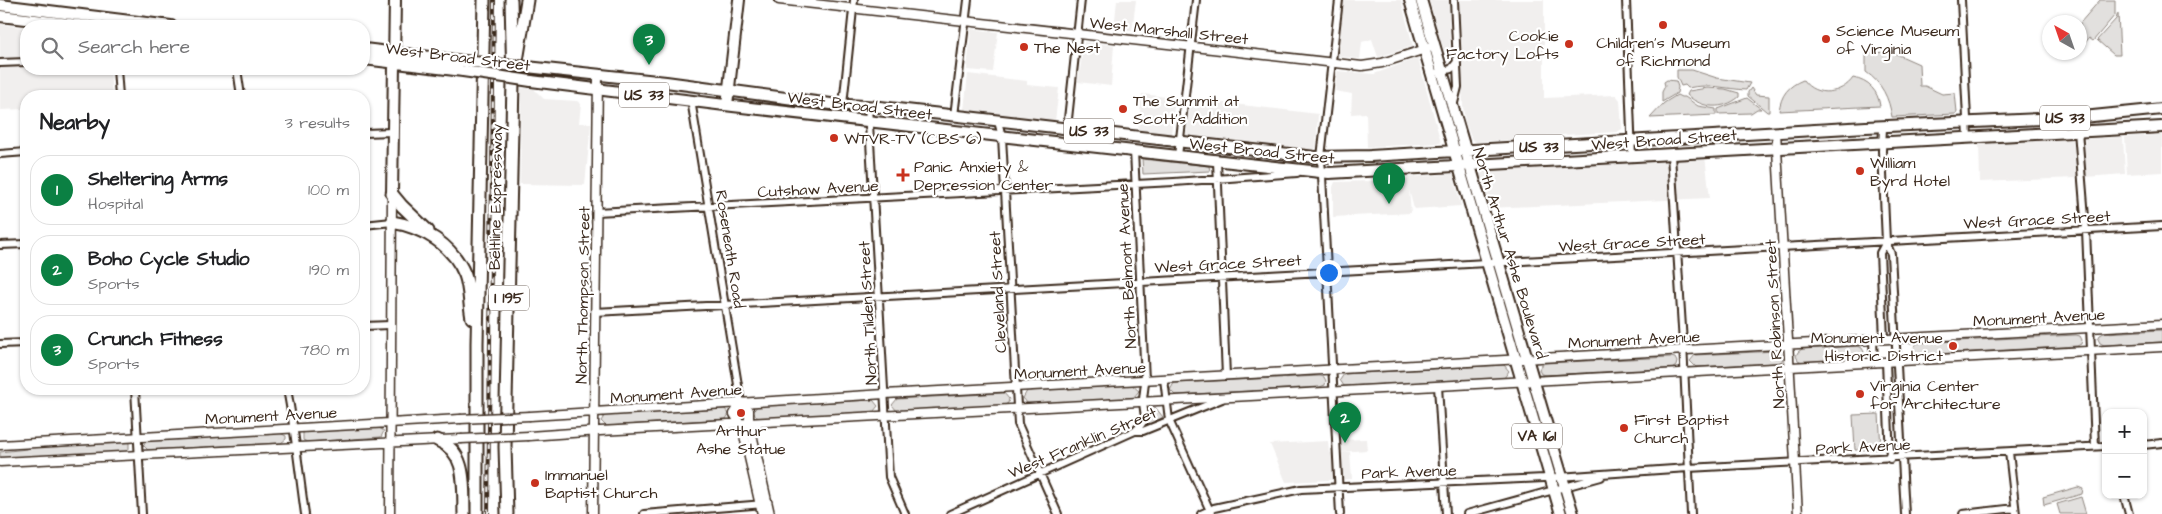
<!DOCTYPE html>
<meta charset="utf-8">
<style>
:root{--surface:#fff;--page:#f2f2f2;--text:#202124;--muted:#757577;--line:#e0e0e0;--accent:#0b8043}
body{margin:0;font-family:"Architects Daughter",sans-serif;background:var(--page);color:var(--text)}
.controls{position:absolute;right:15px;bottom:15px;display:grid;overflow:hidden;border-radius:10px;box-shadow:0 1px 4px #0004}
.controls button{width:45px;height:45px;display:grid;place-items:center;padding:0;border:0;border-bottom:1px solid var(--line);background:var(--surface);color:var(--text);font:25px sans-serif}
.compass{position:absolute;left:2042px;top:15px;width:45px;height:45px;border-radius:50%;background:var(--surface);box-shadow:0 1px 4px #0004;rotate:320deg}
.you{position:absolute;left:1328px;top:272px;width:18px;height:18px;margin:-12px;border:4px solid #fff;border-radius:50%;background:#1a73e8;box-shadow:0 0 0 8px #1a73e833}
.badge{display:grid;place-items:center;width:32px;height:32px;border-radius:50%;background:var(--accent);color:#fff;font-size:16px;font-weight:700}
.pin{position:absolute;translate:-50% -41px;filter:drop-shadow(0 1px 2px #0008)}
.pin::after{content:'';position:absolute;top:26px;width:18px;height:15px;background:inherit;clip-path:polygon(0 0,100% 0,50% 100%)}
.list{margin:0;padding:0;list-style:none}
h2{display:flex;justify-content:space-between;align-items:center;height:65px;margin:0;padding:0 20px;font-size:21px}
h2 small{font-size:16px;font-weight:400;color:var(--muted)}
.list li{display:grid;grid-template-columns:32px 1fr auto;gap:15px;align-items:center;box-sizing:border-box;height:70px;margin:0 10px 10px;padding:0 10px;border:1px solid var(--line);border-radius:20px}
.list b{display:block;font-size:19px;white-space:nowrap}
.list p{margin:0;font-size:16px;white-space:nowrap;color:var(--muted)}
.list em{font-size:16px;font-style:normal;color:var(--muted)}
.icon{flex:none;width:28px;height:28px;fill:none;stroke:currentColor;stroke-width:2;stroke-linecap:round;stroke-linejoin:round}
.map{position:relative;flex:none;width:2162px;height:514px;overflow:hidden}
.search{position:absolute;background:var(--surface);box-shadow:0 1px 4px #0004;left:20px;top:20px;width:350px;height:55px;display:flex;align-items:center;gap:12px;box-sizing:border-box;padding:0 18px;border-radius:20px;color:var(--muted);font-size:19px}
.panel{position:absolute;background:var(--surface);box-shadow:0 1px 4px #0004;left:20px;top:90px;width:350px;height:305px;border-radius:20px}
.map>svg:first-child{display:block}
</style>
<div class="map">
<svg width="2162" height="514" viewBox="0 0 2162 514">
<rect width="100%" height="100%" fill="#fff"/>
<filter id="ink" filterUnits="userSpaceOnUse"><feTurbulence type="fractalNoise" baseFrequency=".02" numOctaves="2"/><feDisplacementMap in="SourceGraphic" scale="10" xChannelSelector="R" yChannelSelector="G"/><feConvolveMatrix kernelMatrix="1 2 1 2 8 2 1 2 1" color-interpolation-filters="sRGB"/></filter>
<g filter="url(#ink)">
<path fill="#f1efee" d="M1117 0H1136L1132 31 1114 29Z
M1343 0H1401L1413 46 1378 57 1372 39 1362 42 1360 59 1338 56Z
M1429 0H1449L1450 53 1445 54Z
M1457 0H1544V98L1616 95 1620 100 1622 129 1617 132 1544 136 1543 138 1476 142 1472 140 1465 122 1463 106Z
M0 24 26 28V69H110L112 96H26V109L0 110Z
M971 29 998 32 993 72 967 70Z
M1084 42 1114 45 1111 86 1078 82Z
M1418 58 1441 143 1367 147 1366 113 1351 114 1352 94 1335 91 1337 71 1374 74Z
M968 74 1027 81V85L1059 88 1055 121 964 110Z
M521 88 534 89 544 99 577 101 581 104 579 123H591L585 185 520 184Z
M1142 94 1175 98 1171 134 1138 130Z
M1191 99 1318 114 1316 148 1313 150 1188 137 1186 136Z
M2162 135V172L2127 174 2125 137Z
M2068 136 2073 139 2076 178 1980 182 1979 141Z
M2123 137 2125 174 2086 177 2085 139Z
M1705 156 1710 198 1489 208 1477 174 1481 168Z
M1453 174 1461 206 1414 209 1409 190 1411 213 1333 217V187L1335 182 1407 180 1408 177Z
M1366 439 1367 450 1341 452 1340 440Z
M1328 441 1329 453 1350 452 1352 479 1286 482 1270 444Z"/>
<path fill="#e2e0de" stroke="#8e857e" d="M2100 0H2115V15L2093 41 2089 38 2080 49V23Z
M2118 13 2120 55H2114L2097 40 2116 19Z
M1892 52 1919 64 1920 86H1925L1942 94 1955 93 1957 112 1956 114 1892 117C1889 98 1882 83 1866 72V53Z
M1677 70H1692L1717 78 1750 83 1746 90C1727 89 1709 83 1688 88L1685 85 1681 86 1677 77Z
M1853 78C1869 81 1878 91 1880 106L1779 111C1781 95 1788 86 1803 80 1816 98 1842 94 1853 78Z
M1667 80 1676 81 1678 87 1677 93 1662 102V92L1665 86 1664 82Z
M1707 88 1725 89 1739 93V97C1723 110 1703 109 1687 95L1689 91Z
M1751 88 1756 95 1769 96V112H1767L1748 96V92Z
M1677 95 1681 97H1685L1698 106 1716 109V115L1650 118 1664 103Z
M1747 98 1761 109H1757L1751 113 1718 114V109Z
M1142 159 1209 166 1210 171 1143 174Z
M2162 330V342L2104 345 2100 343 2098 339 2100 335 2104 333Z
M2076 335 2080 336 2082 340 2081 344 2077 346 1917 355 1913 353 1912 350 1917 343Z
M1858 346 1862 348 1864 352 1863 356 1859 358 1802 362 1798 360 1796 356 1798 352 1802 349Z
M1777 351 1783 356 1782 361 1778 363 1696 367 1690 361 1695 355Z
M1671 357 1675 358 1677 362 1676 366 1672 369 1546 375 1541 374 1539 370 1541 365 1545 363Z
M1504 365 1509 371 1504 378 1344 386 1340 380 1344 374Z
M1320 376 1324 377 1326 381 1325 385 1320 387 1175 395 1170 390 1174 383Z
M1132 385 1139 391 1133 398 1028 404 1023 398 1027 391Z
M1004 393 1009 399 1008 403 1005 405 897 411 892 405 897 399Z
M873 400 878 406 873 412 758 418 753 412 757 406Z
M1155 407 1163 417 1149 425 1147 423 1149 408Z
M725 409 729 414 726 419 606 426 601 421 605 415Z
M1879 414 1881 449 1855 450 1853 415Z
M377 427 384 431 381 437 307 442 303 440V433L307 431Z
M280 433 286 436V439L281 443 148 450 143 445 148 440Z
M126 441 129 443V449L125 452 0 458V452L27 449 39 445Z
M2078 487 2083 489 2082 494 2044 505 2043 497Z
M2081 497 2086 514H2060L2057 504Z"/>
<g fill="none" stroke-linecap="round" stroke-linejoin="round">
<g stroke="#3b2a1e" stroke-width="10">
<path id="minor" d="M1339 0 1321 157 1340 514
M1626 0 1632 157
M1961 0 1968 138
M0 63 26 62
M117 69 119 96
M237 69 241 96
M1432 74 1451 69 1456 63
M691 100 741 403
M843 105 854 0
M868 106 889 477 905 514
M1453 107 1458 87 1454 0
M954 116 968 0
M998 121 1002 137 1018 424 1058 514
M1883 127 1882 151 1886 242 1891 254 1905 514
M1067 128 1081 0
M2078 131 2086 230 2095 446
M364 133 393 132
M1134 151 1145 380C1145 387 1143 395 1143 401 1144 418 1149 418 1135 431
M0 154 26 152
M1671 155 1683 343 1691 514
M1178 156 1196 0
M1217 161 1226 376
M596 212 1174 182 1297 173
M364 225 392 222
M0 245 26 244
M595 312 2162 226
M364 326 390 325
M1884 339 1880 253 1886 242
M1873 340 1874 363
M0 344 26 343
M1886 362 1890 459
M1164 379 1169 420 1211 513
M1438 386 1446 514
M135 389 142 514
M287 389C295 430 299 472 305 514
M2143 445 2162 443
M2009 452 2016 514
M2124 495 2129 514
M644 514 764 504
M950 514 1135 431H1143L1222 399
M1201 514 1214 508 1301 489 1544 478 1688 468 2106 446
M1467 514 1601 477
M1963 514 2015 508"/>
</g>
<g stroke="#3b2a1e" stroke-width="11">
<path id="tertiary" d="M779 0 1362 66 1382 63 1435 46
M1776 132 1798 514
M530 416 885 394 2162 324
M529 436 600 431 2162 347
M0 445 460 419
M0 462 461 439
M390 514 392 194
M593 514 598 76
M762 514 742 427 734 414 741 403 749 410V421L770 514"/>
</g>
<g stroke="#3b2a1e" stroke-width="14">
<path id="primary" d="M1410 0 1561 514
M1421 0 1573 514
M0 5 171 26
M0 16 87 26
M364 49 463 61
M364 59 463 71
M527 67 666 82 831 104 880 107 1315 157 1370 156 1866 127 2083 117 2162 109
M531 81 733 106 1329 173 2162 127
M727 105 739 0
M392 194 395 0"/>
</g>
<g stroke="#3b2a1e" stroke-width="15">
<path id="motorway" d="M517 61 527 0
M392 194 402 206 428 231
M392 222C423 227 453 245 465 275 470 289 469 304 472 318
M437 440C468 452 463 486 464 514
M477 514V343L484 0
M507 514 505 447 513 82 511 0"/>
</g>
<use href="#minor" stroke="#fff" stroke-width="6"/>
<use href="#tertiary" stroke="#fff" stroke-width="8"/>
<use href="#primary" stroke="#fff" stroke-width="10"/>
<use href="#motorway" stroke="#fff" stroke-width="11"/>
<g stroke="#3b2a1e" stroke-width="4">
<path id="rail" d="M488 514 494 0"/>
</g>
<use href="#rail" stroke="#fff" stroke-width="2" stroke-dasharray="5.5" stroke-linecap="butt"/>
<g stroke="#3b2a1e" stroke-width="11" stroke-linecap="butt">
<path id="tertiary-bridge" d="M460 419 530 416
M461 439 529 436"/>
</g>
<g stroke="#3b2a1e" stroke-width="14" stroke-linecap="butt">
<path id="primary-bridge" d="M463 61 527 67
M463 71 531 81"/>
</g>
<use href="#tertiary-bridge" stroke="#fff" stroke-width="8"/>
<use href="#primary-bridge" stroke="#fff" stroke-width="10"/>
</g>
</g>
<g fill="#c8321e" stroke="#fff" stroke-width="2">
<circle cx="1663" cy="25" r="5"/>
<circle cx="1826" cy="39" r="5"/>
<circle cx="1569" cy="44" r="5"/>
<circle cx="1024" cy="47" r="5"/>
<circle cx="1123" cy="109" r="5"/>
<circle cx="834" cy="138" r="5"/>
<circle cx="1860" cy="171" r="5"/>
<path d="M900.5 167.5h5v5h5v5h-5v5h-5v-5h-5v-5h5z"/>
<circle cx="1953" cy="346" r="5"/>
<circle cx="1860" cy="394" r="5"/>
<circle cx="741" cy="413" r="5"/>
<circle cx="1624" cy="428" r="5"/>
<circle cx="535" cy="483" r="5"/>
</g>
<g text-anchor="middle" stroke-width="4.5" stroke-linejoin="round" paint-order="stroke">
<g fill="#fff" stroke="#766a62" stroke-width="1">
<rect x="619" y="82.5" width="50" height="25" rx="4"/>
<rect x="2040" y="105.5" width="50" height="25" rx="4"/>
<rect x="1064" y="118.5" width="50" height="25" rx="4"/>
<rect x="1514" y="134.5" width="50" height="25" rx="4"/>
<rect x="489" y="285.5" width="40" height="25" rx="4"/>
<rect x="1512" y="423.5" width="50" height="25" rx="4"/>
</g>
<g font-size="15" font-weight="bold" fill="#3b2a1e">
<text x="644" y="100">US 33</text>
<text x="2065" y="123">US 33</text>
<text x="1089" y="136">US 33</text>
<text x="1539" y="152">US 33</text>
<text x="509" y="303">I 195</text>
<text x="1537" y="441">VA 161</text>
</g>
<g font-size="16" fill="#3b2a1e" stroke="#fff">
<text transform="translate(1169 30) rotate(6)" y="6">West Marshall Street</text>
<text transform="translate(458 56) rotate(7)" y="6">West Broad Street</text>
<text transform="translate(860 105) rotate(7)" y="6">West Broad Street</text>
<text transform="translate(1664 139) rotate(-4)" y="6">West Broad Street</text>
<text transform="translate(1262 150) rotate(6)" y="6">West Broad Street</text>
<text transform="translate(818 188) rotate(-3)" y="6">Cutshaw Avenue</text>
<text transform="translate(495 197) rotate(-89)" y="6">Beltline Expressway</text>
<text transform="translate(2037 219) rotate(-3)" y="6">West Grace Street</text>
<text transform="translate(1632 242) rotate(-3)" y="6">West Grace Street</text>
<text transform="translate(731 249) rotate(81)" y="6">Roseneath Road</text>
<text transform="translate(1511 253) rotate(73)" y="6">North Arthur Ashe Boulevard</text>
<text transform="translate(1228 263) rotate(-3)" y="6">West Grace Street</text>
<text transform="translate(1126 266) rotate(-93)" y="6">North Belmont Avenue</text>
<text transform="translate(997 292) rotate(-93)" y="6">Cleveland Street</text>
<text transform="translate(582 295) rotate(-89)" y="6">North Thompson Street</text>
<text transform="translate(867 313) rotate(-93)" y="6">North Tilden Street</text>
<text transform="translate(2039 317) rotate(-3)" y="6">Monument Avenue</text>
<text transform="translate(1774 324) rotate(-93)" y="6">North Robinson Street</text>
<text transform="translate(1634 339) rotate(-3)" y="6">Monument Avenue</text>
<text transform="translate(1080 370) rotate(-3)" y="6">Monument Avenue</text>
<text transform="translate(676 393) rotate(-4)" y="6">Monument Avenue</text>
<text transform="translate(271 415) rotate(-3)" y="6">Monument Avenue</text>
<text transform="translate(1082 442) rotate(-23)" y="6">West Franklin Street</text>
<text transform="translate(1863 446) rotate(-3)" y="6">Park Avenue</text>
<text transform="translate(1409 471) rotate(-2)" y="6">Park Avenue</text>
</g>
<g font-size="16" fill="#3b2a1e" stroke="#fff" text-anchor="start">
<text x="1836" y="36">Science Museum<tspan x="1836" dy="18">of Virginia</tspan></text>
<text x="1559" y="41" text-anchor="end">Cookie<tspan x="1559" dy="18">Factory Lofts</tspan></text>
<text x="1663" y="48" text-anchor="middle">Children's Museum<tspan x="1663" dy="18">of Richmond</tspan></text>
<text x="1034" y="53">The Nest</text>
<text x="1133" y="106">The Summit at<tspan x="1133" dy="18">Scott’s Addition</tspan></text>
<text x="844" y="144">WTVR-TV (CBS 6)</text>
<text x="1870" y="168">William<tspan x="1870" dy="18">Byrd Hotel</tspan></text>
<text x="914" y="172">Panic Anxiety &amp;<tspan x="914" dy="18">Depression Center</tspan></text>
<text x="1943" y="343" text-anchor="end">Monument Avenue<tspan x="1943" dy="18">Historic District</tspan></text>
<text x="1870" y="391">Virginia Center<tspan x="1870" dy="18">for Architecture</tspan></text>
<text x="1634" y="425">First Baptist<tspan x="1634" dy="18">Church</tspan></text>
<text x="741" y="436" text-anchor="middle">Arthur<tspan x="741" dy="18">Ashe Statue</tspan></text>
<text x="545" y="480">Immanuel<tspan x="545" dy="18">Baptist Church</tspan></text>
</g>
</g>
</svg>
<div class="controls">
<button>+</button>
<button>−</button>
</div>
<svg class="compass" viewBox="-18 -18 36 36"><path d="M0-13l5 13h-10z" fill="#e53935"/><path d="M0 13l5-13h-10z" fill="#757577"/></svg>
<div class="you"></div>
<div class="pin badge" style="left:1389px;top:204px">1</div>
<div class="pin badge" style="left:1345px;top:443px">2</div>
<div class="pin badge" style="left:649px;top:65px">3</div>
<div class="search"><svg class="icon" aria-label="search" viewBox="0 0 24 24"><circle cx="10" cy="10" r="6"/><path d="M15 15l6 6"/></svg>Search here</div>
<section class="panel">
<h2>Nearby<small>3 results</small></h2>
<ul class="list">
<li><span class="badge">1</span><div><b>Sheltering Arms</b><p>Hospital</p></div><em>100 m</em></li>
<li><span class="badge">2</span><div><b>Boho Cycle Studio</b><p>Sports</p></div><em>190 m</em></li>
<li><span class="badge">3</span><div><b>Crunch Fitness</b><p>Sports</p></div><em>780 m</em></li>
</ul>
</section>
</div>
